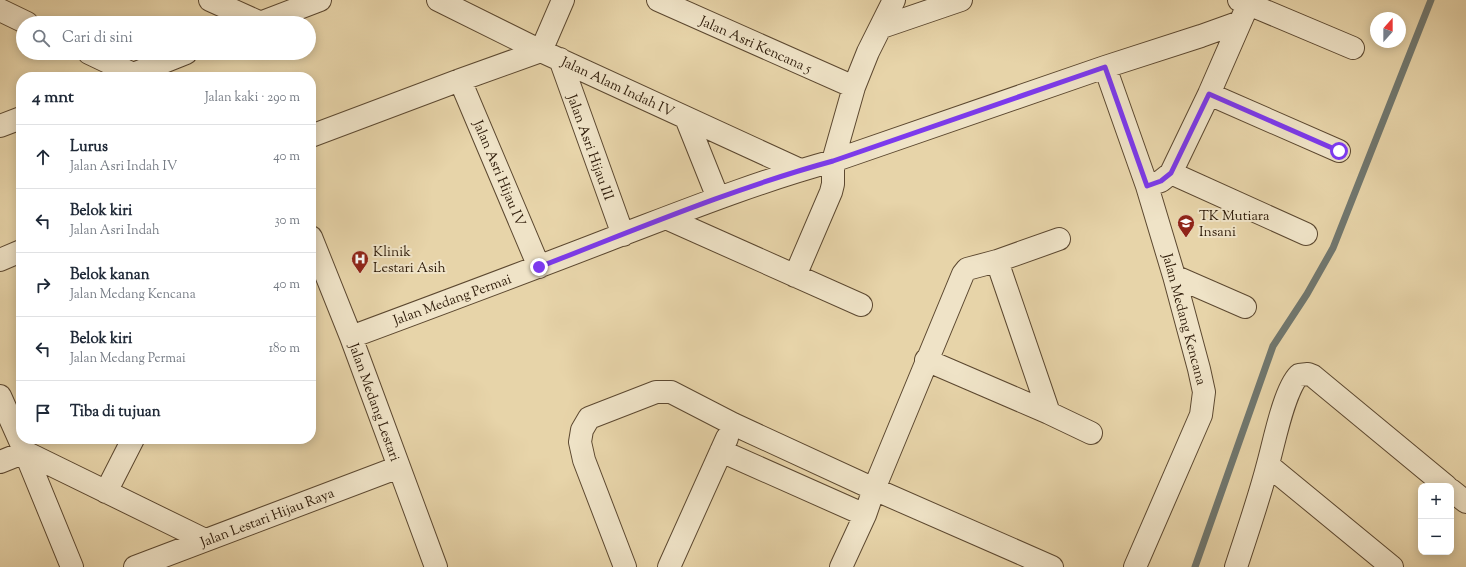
<!DOCTYPE html>
<html lang="id">
<meta charset="utf-8">
<style>
:root{--surface:#fff;--page:#f6f6f7;--text:#1f2937;--muted:#747a83;--line:#e0e1e3}
body{margin:0;font-family:"Sorts Mill Goudy",serif;background:var(--page);color:var(--text)}
.controls{position:absolute;right:12px;bottom:12px;display:grid;overflow:hidden;border-radius:8px;box-shadow:0 2px 10px #0003}
.controls button{width:36px;height:36px;display:grid;place-items:center;padding:0;border:0;border-bottom:1px solid var(--line);background:var(--surface);color:var(--text);font:20px sans-serif}
.compass{position:absolute;left:1370px;top:12px;width:36px;height:36px;border-radius:50%;background:var(--surface);box-shadow:0 2px 10px #0003;rotate:21deg}
.stop{position:absolute;width:12px;height:12px;margin:-9px;border:3px solid #7c3aed;border-radius:50%;background:#fff}
.stop.end{background:#7c3aed;border-color:#fff;box-shadow:0 1px 4px #0008}
.list{margin:0;padding:0;list-style:none}
h2{display:flex;justify-content:space-between;align-items:center;height:52px;margin:0;padding:0 16px;font-size:17px}
h2 small{font-size:13px;font-weight:400;color:var(--muted)}
.list li{display:grid;grid-template-columns:26px 1fr auto;gap:12px;align-items:center;box-sizing:border-box;height:64px;padding:0 16px;border-top:1px solid var(--line)}
.list b{display:block;font-size:15px;white-space:nowrap}
.list p{margin:0;font-size:13px;white-space:nowrap;color:var(--muted)}
.list em{font-size:13px;font-style:normal;color:var(--muted)}
.icon{flex:none;width:22px;height:22px;fill:none;stroke:currentColor;stroke-width:2;stroke-linecap:round;stroke-linejoin:round}
.map{position:relative;flex:none;width:1466px;height:567px;overflow:hidden}
.search{position:absolute;background:var(--surface);box-shadow:0 2px 10px #0003;left:16px;top:16px;width:300px;height:44px;display:flex;align-items:center;gap:10px;box-sizing:border-box;padding:0 14px;border-radius:22px;color:var(--muted);font-size:15px}
.panel{position:absolute;background:var(--surface);box-shadow:0 2px 10px #0003;left:16px;top:72px;width:300px;height:372px;border-radius:16px}
.map>svg:first-child{display:block}
</style>
<div class="map">
<svg width="1466" height="567" viewBox="0 0 1466 567">
<rect width="100%" height="100%" fill="#e7d4a9"/>
<filter id="stains"><feTurbulence type="fractalNoise" baseFrequency=".005" numOctaves="4"/><feColorMatrix values="0 0 0 0 .2 0 0 0 0 .09 0 0 0 0 .02 0 0 0 .5 -.17"/></filter>
<radialGradient id="worn" r=".72"><stop offset=".6" stop-color="#630" stop-opacity="0"/><stop offset="1" stop-color="#630" stop-opacity=".3"/></radialGradient>
<g fill="none" stroke-linecap="round" stroke-linejoin="round">
<path stroke="#70776f" stroke-width="7" d="M1195 567 1273 346 1307 294 1333 248 1431 0"/>
<g stroke="#5c4830" stroke-width="24">
<path id="minor" d="M210 0 261 23
M438 0 541 51 800 170
M658 0 854 87
M1239 0 1353 48
M0 10 27 23
M260 23 320 0
M882 27 961 0
M89 53 133 74
M560 59 623 235
M1105 67 1147 186 1174 276 1199 369 1204 392 1201 415 1135 567
M126 77 186 53
M460 80 539 267
M1209 94 1339 151
M686 118 718 198
M0 126 21 118
M311 136 460 80 541 51 563 0
M1171 173 1306 234
M1147 186 1161 181 1171 173 1209 94 1250 0
M666 218 861 305
M311 237 351 337 436 567
M0 260 21 251
M997 261 1049 413
M795 276 831 192 833 184V161L854 87 868 52 894 0
M1174 276 1245 307
M351 337C437 305 523 273 608 240 682 212 756 182 833 161L1105 67 1201 36 1240 22
M926 360 1049 413 1091 433
M0 396 25 452 72 567
M721 451 865 515
M0 462 25 452 205 540
M1268 465 1392 567
M1451 490 1466 502
M106 492 133 439
M135 567 399 467
M625 567 584 460 580 442 582 430 589 418 656 392H671L733 424 874 489 1052 567
M669 567 727 438
M841 567 865 515 874 489 963 274 967 269 997 261 1059 239
M1236 567C1247 533 1259 499 1268 464 1274 443 1284 390 1299 375L1308 374 1313 376 1446 486"/>
</g>
<use href="#minor" stroke="#efe3c7" stroke-width="22"/>
</g>
<g fill="none" stroke-linecap="round" stroke-linejoin="round">
<path stroke="#7c3aed" stroke-width="5" d="M539 267C635 230 734 188 833 161L1105 67 1147 186 1161 181 1171 173 1209 94 1339 151"/>
</g>
<defs>
<g id="school-pin" transform="scale(0.9)"><path d="M0 17L-7.5 6A9.5 9.5 0 1 1 7.5 6Z" fill="#8f2418" stroke="#efe3c7"/><path d="M0-5L7-2L0 1L-7-2ZM-4 1L0 2.5L4 1V4Q0 6-4 4Z" fill="#fff"/></g>
<g id="hospital-pin" transform="scale(0.9)"><path d="M0 17L-7.5 6A9.5 9.5 0 1 1 7.5 6Z" fill="#8f2418" stroke="#efe3c7"/><path d="M-5-5h3v3.5h4V-5h3V5h-3V1.5h-4V5h-3Z" fill="#fff"/></g>
</defs>
<g fill-rule="evenodd">
<use href="#school-pin" x="1186" y="223"/>
<use href="#hospital-pin" x="360" y="259"/>
</g>
<g text-anchor="middle" stroke-width="4" stroke-linejoin="round" paint-order="stroke">
<g font-size="14" fill="#2d1a08" stroke="#efe3c7">
<text transform="translate(756 44) rotate(24)" y="5">Jalan Asri Kencana 5</text>
<text transform="translate(618 86) rotate(25)" y="5">Jalan Alam Indah IV</text>
<text transform="translate(591 147) rotate(70)" y="5">Jalan Asri Hijau III</text>
<text transform="translate(500 173) rotate(67)" y="5">Jalan Asri Hijau IV</text>
<text transform="translate(452 299) rotate(-20)" y="5">Jalan Medang Permai</text>
<text transform="translate(1185 319) rotate(75)" y="5">Jalan Medang Kencana</text>
<text transform="translate(375 402) rotate(70)" y="5">Jalan Medang Lestari</text>
<text transform="translate(267 517) rotate(-21)" y="5">Jalan Lestari Hijau Raya</text>
</g>
<g font-size="14" fill="#2d1a08" stroke="#efe3c7" text-anchor="start">
<text x="1199" y="220">TK Mutiara<tspan x="1199" dy="16">Insani</tspan></text>
<text x="373" y="256">Klinik<tspan x="373" dy="16">Lestari Asih</tspan></text>
</g>
</g>
<rect width="100%" height="100%" filter="url(#stains)"/>
<rect width="100%" height="100%" fill="url(#worn)"/>
</svg>
<div class="controls">
<button>+</button>
<button>−</button>
</div>
<svg class="compass" viewBox="-18 -18 36 36"><path d="M0-13l5 13h-10z" fill="#e53935"/><path d="M0 13l5-13h-10z" fill="#747a83"/></svg>
<div class="stop" style="left:1339px;top:151px"></div>
<div class="stop end" style="left:539px;top:267px"></div>
<div class="search"><svg class="icon" aria-label="search" viewBox="0 0 24 24"><circle cx="10" cy="10" r="6"/><path d="M15 15l6 6"/></svg>Cari di sini</div>
<section class="panel">
<h2>4 mnt<small>Jalan kaki · 290 m</small></h2>
<ul class="list">
<li><svg class="icon" aria-label="ahead" viewBox="0 0 24 24"><path d="M12 20V5M6 11l6-6 6 6"/></svg><div><b>Lurus</b><p>Jalan Asri Indah IV</p></div><em>40 m</em></li>
<li><svg class="icon" aria-label="left" viewBox="0 0 24 24"><path d="M17 20v-9H6M10 6l-5 5 5 5"/></svg><div><b>Belok kiri</b><p>Jalan Asri Indah</p></div><em>30 m</em></li>
<li><svg class="icon" aria-label="right" viewBox="0 0 24 24"><path d="M7 20v-9h11M14 6l5 5-5 5"/></svg><div><b>Belok kanan</b><p>Jalan Medang Kencana</p></div><em>40 m</em></li>
<li><svg class="icon" aria-label="left" viewBox="0 0 24 24"><path d="M17 20v-9H6M10 6l-5 5 5 5"/></svg><div><b>Belok kiri</b><p>Jalan Medang Permai</p></div><em>180 m</em></li>
<li><svg class="icon" aria-label="arrive" viewBox="0 0 24 24"><path d="M6 21V4h12l-3 4 3 4H6"/></svg><div><b>Tiba di tujuan</b></div></li>
</ul>
</section>
</div>
